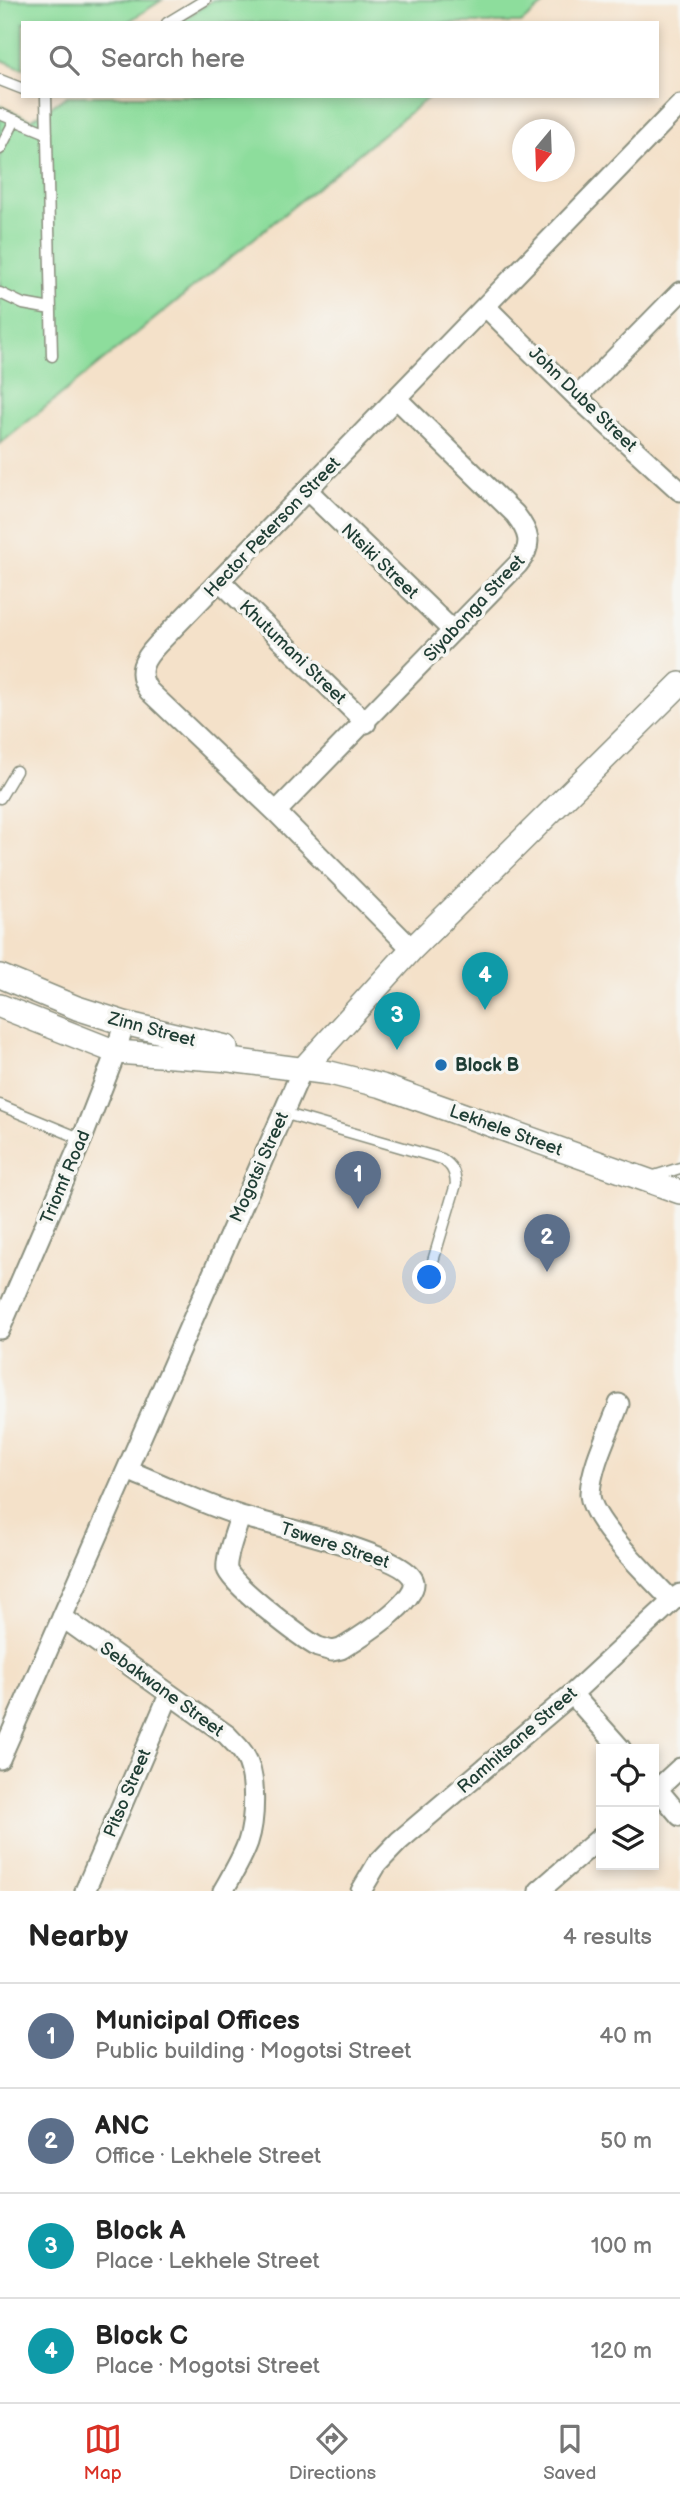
<!DOCTYPE html>
<meta charset="utf-8">
<style>
:root{--surface:#fff;--page:#f6f6f6;--text:#222;--muted:#767676;--line:#e0e0e0;--accent:#d93025}
body{margin:0;font-family:"Balsamiq Sans",sans-serif;background:var(--page);color:var(--text)}
.controls{position:absolute;right:21px;bottom:21px;display:grid;overflow:hidden;border-radius:0px;box-shadow:0 4px 10px #0003}
.controls button{width:63px;height:63px;display:grid;place-items:center;padding:0;border:0;border-bottom:2px solid var(--line);background:var(--surface);color:var(--text);font:35px sans-serif}
.compass{position:absolute;left:512px;top:119px;width:63px;height:63px;border-radius:50%;background:var(--surface);box-shadow:0 4px 10px #0003;rotate:199deg}
.you{position:absolute;left:430px;top:1278px;width:24px;height:24px;margin:-18px;border:5px solid #fff;border-radius:50%;background:#1a73e8;box-shadow:0 0 0 10px #1a73e833}
.badge{display:grid;place-items:center;width:46px;height:46px;border-radius:50%;background:var(--accent);color:#fff;font-size:23px;font-weight:700}
.pin{position:absolute;translate:-50% -58px;filter:drop-shadow(0 2px 4px #0008)}
.pin::after{content:'';position:absolute;top:37px;width:24px;height:21px;background:inherit;clip-path:polygon(0 0,100% 0,50% 100%)}
.list{margin:0;padding:0;list-style:none}
h2{display:flex;justify-content:space-between;align-items:center;height:91px;margin:0;padding:0 28px;font-size:30px}
h2 small{font-size:23px;font-weight:400;color:var(--muted)}
.list li{display:grid;grid-template-columns:46px 1fr auto;gap:21px;align-items:center;box-sizing:border-box;height:105px;padding:0 28px;border-top:2px solid var(--line)}
.list b{display:block;font-size:26px;white-space:nowrap}
.list p{margin:0;font-size:23px;white-space:nowrap;color:var(--muted)}
.list em{font-size:23px;font-style:normal;color:var(--muted)}
.icon{flex:none;width:38px;height:38px;fill:none;stroke:currentColor;stroke-width:2;stroke-linecap:round;stroke-linejoin:round}
.map{position:relative;flex:none;width:680px;height:1891px;overflow:hidden}
.search{position:absolute;background:var(--surface);box-shadow:0 4px 10px #0003;left:21px;right:21px;top:21px;height:77px;display:flex;align-items:center;gap:18px;box-sizing:border-box;padding:0 24px;border-radius:0px;color:var(--muted);font-size:26px}
.sheet{height:511px;background:var(--surface)}
nav{display:flex;justify-content:space-around;align-items:center;box-sizing:border-box;height:98px;border-top:2px solid var(--line);background:var(--surface);font-size:19px;color:var(--muted)}
nav a{display:grid;justify-items:center;gap:4px}
nav .on{color:var(--accent)}
.map>svg:first-child{display:block}
</style>
<div class="map">
<svg width="680" height="1891" viewBox="0 0 680 1891">
<rect width="100%" height="100%" fill="#f6f6f2"/>
<filter id="ink" filterUnits="userSpaceOnUse"><feTurbulence type="fractalNoise" baseFrequency=".0143" numOctaves="2"/><feDisplacementMap in="SourceGraphic" scale="14" xChannelSelector="R" yChannelSelector="G"/><feConvolveMatrix kernelMatrix="1 2 1 2 8 2 1 2 1" color-interpolation-filters="sRGB"/></filter>
<filter id="wash" filterUnits="userSpaceOnUse"><feTurbulence type="fractalNoise" baseFrequency=".00686" numOctaves="4" result="noise"/><feDisplacementMap in="SourceGraphic" scale="28" xChannelSelector="R" yChannelSelector="G"/><feGaussianBlur stdDeviation="1.57" result="paint"/><feColorMatrix in="noise" values="0 0 0 0 0 0 0 0 0 0 0 0 0 0 0 0 0 1.4 0 .05"/><feComposite in="paint" operator="in"/></filter>
<g filter="url(#wash)">
<rect width="100%" height="100%" fill="#f4e1c9"/>
<path fill="#8ddd9c" stroke="#568d68" stroke-width="2" d="M0 0H162L126 23H23V69L0 59Z
M213 0H549L521 23H178Z
M67 96H430L0 444V106L31 120Z"/>
</g>
<g filter="url(#ink)">
<g fill="none" stroke-linecap="round" stroke-linejoin="round">
<g stroke="#8a8f7e" stroke-width="13">
<path id="service" d="M167 23 205 0
M0 80 23 89
M46 96 52 356
M0 114 47 133
M0 149 15 120
M0 293 23 304 51 309
M0 798 16 771
M0 1105 82 1139
M283 1113 442 1159C452 1166 455 1171 456 1184L433 1261
M651 1177 680 1168"/>
</g>
<g stroke="#8a8f7e" stroke-width="23">
<path id="minor" d="M486 307 577 397 680 491
M577 397 680 292
M308 491 453 631
M220 581 366 723
M276 812 518 564C534 545 529 532 515 514L397 399
M412 949 276 812 149 691C135 672 144 659 158 644L680 105
M0 1329 82 1139 116 1052 124 1023
M619 1404C609 1432 592 1463 590 1493 589 1520 653 1580 672 1601
M127 1470C165 1485 202 1504 241 1516 270 1525 409 1555 414 1582 417 1602 357 1639 341 1649L332 1651 318 1647C303 1639 229 1583 227 1569 225 1557 237 1529 240 1516
M62 1617 227 1735C233 1742 241 1748 245 1756 257 1775 255 1821 248 1842 242 1859 232 1875 223 1891
M572 1694 621 1749
M0 1759 302 1070
M654 1785 680 1816
M654 1792 680 1768
M85 1891 169 1695
M361 1891 377 1864 399 1841 572 1694 680 1594
M539 1891 601 1837"/>
</g>
<g stroke="#8a8f7e" stroke-width="26">
<path id="tertiary" d="M0 976 77 1008 124 1023 226 1047
M0 1006 116 1052 230 1060 330 1073 382 1086 680 1192
M302 1070 412 949 680 684"/>
</g>
<use href="#service" stroke="#fff" stroke-width="10"/>
<use href="#minor" stroke="#fff" stroke-width="19"/>
<use href="#tertiary" stroke="#fff" stroke-width="23"/>
</g>
</g>
<circle fill="#1f6fb2" stroke="#f6f6f2" stroke-width="2.5" cx="441" cy="1065" r="7"/>
<g text-anchor="middle" stroke-width="7" stroke-linejoin="round" paint-order="stroke">
<g font-size="18" fill="#1f3d34" stroke="#f6f6f2">
<text transform="translate(583 399) rotate(44)" y="6">John Dube Street</text>
<text transform="translate(272 527) rotate(-46)" y="6">Hector Peterson Street</text>
<text transform="translate(380 561) rotate(44)" y="6">Ntsiki Street</text>
<text transform="translate(474 608) rotate(-47)" y="6">Siyabonga Street</text>
<text transform="translate(293 652) rotate(44)" y="6">Khutumani Street</text>
<text transform="translate(152 1029) rotate(15)" y="6">Zinn Street</text>
<text transform="translate(506 1130) rotate(20)" y="6">Lekhele Street</text>
<text transform="translate(259 1167) rotate(-66)" y="6">Mogotsi Street</text>
<text transform="translate(65 1177) rotate(-67)" y="6">Triomf Road</text>
<text transform="translate(335 1545) rotate(18)" y="6">Tswere Street</text>
<text transform="translate(162 1689) rotate(36)" y="6">Sebakwane Street</text>
<text transform="translate(517 1740) rotate(-41)" y="6">Ramhitsane Street</text>
<text transform="translate(127 1793) rotate(-67)" y="6">Pitso Street</text>
</g>
<g font-size="18" font-weight="bold" fill="#1f3d34" stroke="#f6f6f2" text-anchor="start">
<text x="455" y="1071">Block B</text>
</g>
</g>
</svg>
<div class="controls">
<button><svg class="icon" aria-label="locate" viewBox="0 0 24 24"><circle cx="12" cy="12" r="6"/><path d="M12 2v4M12 18v4M2 12h4M18 12h4"/></svg></button>
<button><svg class="icon" aria-label="layers" viewBox="0 0 24 24"><path d="M12 4l9 5-9 5-9-5zM3 14l9 5 9-5"/></svg></button>
</div>
<svg class="compass" viewBox="-18 -18 36 36"><path d="M0-13l5 13h-10z" fill="#e53935"/><path d="M0 13l5-13h-10z" fill="#767676"/></svg>
<div class="you"></div>
<div class="pin badge" style="left:358px;top:1209px;background:#5c6f8a">1</div>
<div class="pin badge" style="left:547px;top:1272px;background:#5c6f8a">2</div>
<div class="pin badge" style="left:397px;top:1050px;background:#0f9aa8">3</div>
<div class="pin badge" style="left:485px;top:1010px;background:#0f9aa8">4</div>
<div class="search"><svg class="icon" aria-label="search" viewBox="0 0 24 24"><circle cx="10" cy="10" r="6"/><path d="M15 15l6 6"/></svg>Search here</div>
</div>
<section class="sheet">
<h2>Nearby<small>4 results</small></h2>
<ul class="list">
<li><span class="badge" style="background:#5c6f8a">1</span><div><b>Municipal Offices</b><p>Public building · Mogotsi Street</p></div><em>40 m</em></li>
<li><span class="badge" style="background:#5c6f8a">2</span><div><b>ANC</b><p>Office · Lekhele Street</p></div><em>50 m</em></li>
<li><span class="badge" style="background:#0f9aa8">3</span><div><b>Block A</b><p>Place · Lekhele Street</p></div><em>100 m</em></li>
<li><span class="badge" style="background:#0f9aa8">4</span><div><b>Block C</b><p>Place · Mogotsi Street</p></div><em>120 m</em></li>
</ul>
</section>
<nav>
<a class="on"><svg class="icon" aria-label="map" viewBox="0 0 24 24"><path d="M3 6l6-2 6 2 6-2v14l-6 2-6-2-6 2zM9 4v14M15 6v14"/></svg>Map</a>
<a><svg class="icon" aria-label="directions" viewBox="0 0 24 24"><path d="M12 3l9 9-9 9-9-9zM9 14v-3h6M13 9l2 2-2 2"/></svg>Directions</a>
<a><svg class="icon" aria-label="saved" viewBox="0 0 24 24"><path d="M7 4h10v16l-5-4-5 4z"/></svg>Saved</a>
</nav>
